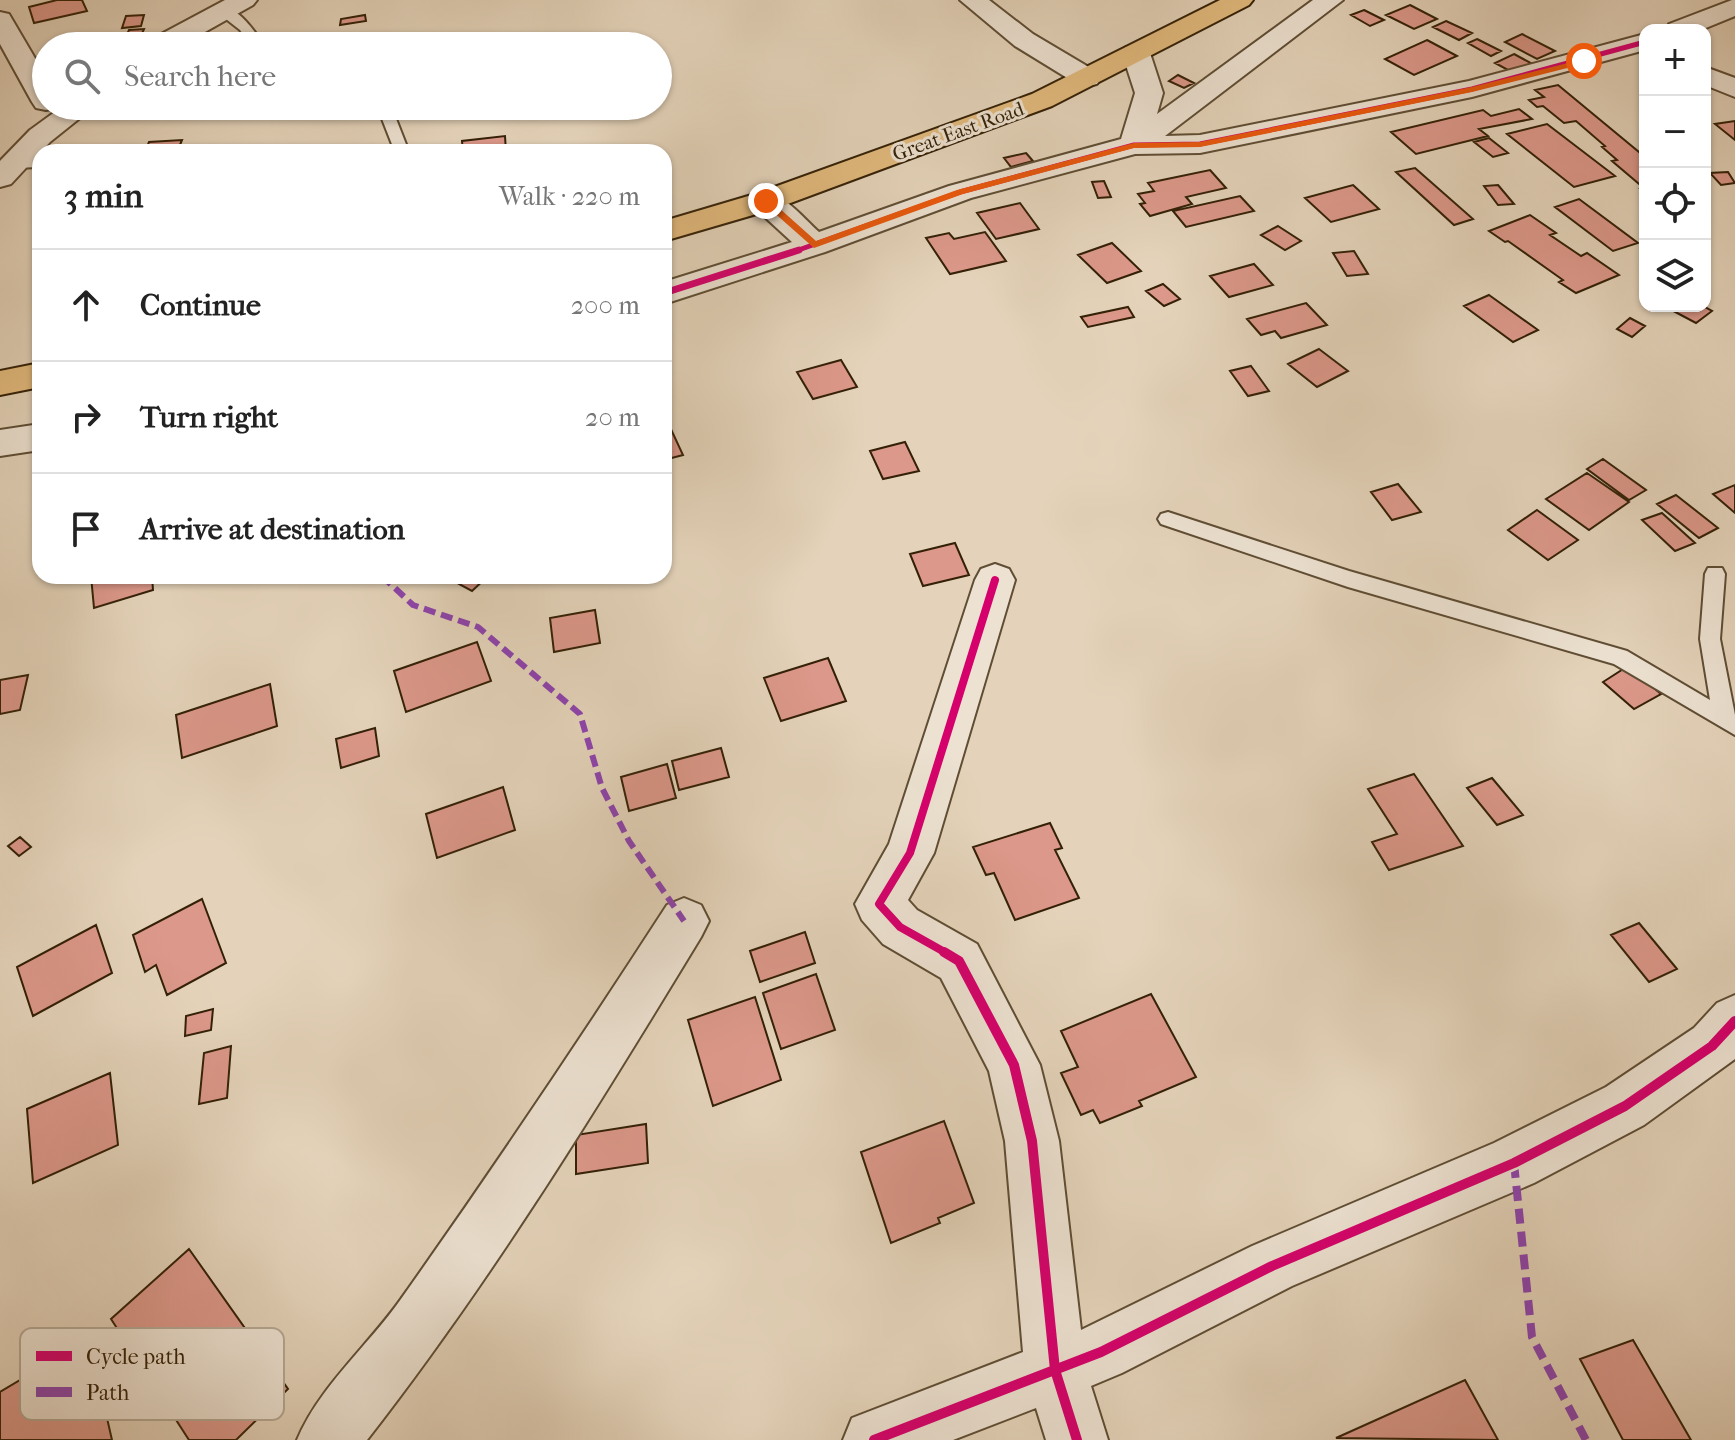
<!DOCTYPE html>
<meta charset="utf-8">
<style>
:root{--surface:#fff;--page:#f2f2f2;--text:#222;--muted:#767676;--line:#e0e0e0}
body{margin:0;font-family:"IM FELL French Canon",serif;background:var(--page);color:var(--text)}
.controls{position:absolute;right:24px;top:24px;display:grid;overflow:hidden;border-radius:16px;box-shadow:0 2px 6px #0004}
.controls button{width:72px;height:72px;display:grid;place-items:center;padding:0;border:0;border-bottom:2px solid var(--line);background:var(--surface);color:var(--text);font:40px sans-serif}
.stop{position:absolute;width:24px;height:24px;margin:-18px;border:6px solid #ea580c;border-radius:50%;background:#fff}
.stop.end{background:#ea580c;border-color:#fff;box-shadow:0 2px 8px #0008}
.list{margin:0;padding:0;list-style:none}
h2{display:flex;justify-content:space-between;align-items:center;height:104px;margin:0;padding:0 32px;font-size:34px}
h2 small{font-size:26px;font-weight:400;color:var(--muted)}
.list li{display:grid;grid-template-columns:52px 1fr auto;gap:24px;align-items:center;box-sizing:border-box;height:112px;padding:0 32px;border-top:2px solid var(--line)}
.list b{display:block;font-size:30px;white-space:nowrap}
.list em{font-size:26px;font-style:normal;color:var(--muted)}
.icon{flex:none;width:44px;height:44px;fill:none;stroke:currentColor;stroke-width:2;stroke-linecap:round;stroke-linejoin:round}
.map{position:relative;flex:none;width:1735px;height:1440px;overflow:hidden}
.search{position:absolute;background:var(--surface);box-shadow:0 2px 6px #0004;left:32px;top:32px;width:640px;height:88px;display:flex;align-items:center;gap:20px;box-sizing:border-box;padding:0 28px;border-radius:44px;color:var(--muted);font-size:30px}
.panel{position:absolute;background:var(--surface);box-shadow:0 2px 6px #0004;left:32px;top:144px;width:640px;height:440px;border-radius:24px}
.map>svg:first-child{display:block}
</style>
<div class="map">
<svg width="1735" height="1440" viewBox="0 0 1735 1440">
<rect width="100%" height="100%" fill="#e4d3ba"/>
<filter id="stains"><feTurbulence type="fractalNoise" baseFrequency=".0025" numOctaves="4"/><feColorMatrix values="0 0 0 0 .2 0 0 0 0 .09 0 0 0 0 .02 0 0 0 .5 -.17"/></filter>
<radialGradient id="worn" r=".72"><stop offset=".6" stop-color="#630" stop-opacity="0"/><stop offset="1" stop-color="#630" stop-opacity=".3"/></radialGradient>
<path fill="#dc988a" stroke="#332007" stroke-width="2" d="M57 0H82L87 11 34 23 29 7Z
M1410 5 1437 19 1414 29 1386 15Z
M1364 10 1384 20 1370 26 1351 15Z
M144 15 141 26 122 28 126 16Z
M365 15 366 21 340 25 341 19Z
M1446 21 1472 33 1459 40 1433 27Z
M144 29 137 45 122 46 129 30Z
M1522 34 1555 51 1537 59 1505 42Z
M1477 39 1501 51 1491 56 1468 43Z
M1427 40 1457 56 1414 75 1385 59Z
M1514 54 1538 67 1519 76 1495 63Z
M1178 75 1194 83 1184 88 1169 81Z
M1558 85 1645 157V192L1641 189H1645L1612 161 1617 160 1602 147 1605 146 1576 121 1564 123 1543 106 1537 107 1529 100 1544 97 1535 90Z
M1519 109 1532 119 1479 129 1488 136 1416 154 1391 132 1483 110 1491 116Z
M1735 121V140L1715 124Z
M1547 124 1615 176 1574 187 1507 134Z
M505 136 506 152H463L462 141Z
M1489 138 1508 153 1493 157 1474 142Z
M182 140 177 152H145L149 142Z
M1026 153 1033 161 1011 167 1004 158Z
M1415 168 1473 219 1454 225 1396 172Z
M1210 170 1226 188 1186 197 1192 204 1150 216 1140 204 1145 203 1138 194 1154 191 1148 183Z
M1728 172 1735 183 1721 185 1710 173Z
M1104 181 1111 197 1098 198 1092 182Z
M1353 185 1379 209 1331 222 1305 198Z
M1498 185 1514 204 1498 205 1484 186Z
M1240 196 1254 211 1186 227 1173 211Z
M1579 199 1638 243 1613 251 1555 207Z
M1020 203 1039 229 996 239 977 213Z
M1530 215 1556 233 1550 235 1581 256 1587 253 1619 275 1576 293 1559 282 1563 280 1508 241 1505 242 1489 231Z
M1278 226 1301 241 1285 250 1261 235Z
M985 232 1006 261 950 274 926 238 949 233 954 239Z
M1112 243 1141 271 1107 283 1078 255Z
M1354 251 1368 274 1347 276 1333 253Z
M1254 264 1273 285 1229 297 1210 276Z
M1163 284 1180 299 1164 306 1146 291Z
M1489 295 1538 330 1513 342 1464 306Z
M1306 303 1327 325 1281 338 1275 331 1261 335 1247 319Z
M1664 306H1703L1712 311 1696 323Z
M1128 307 1134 317 1088 327 1081 317Z
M1630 318 1645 326 1632 337 1617 329Z
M1319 349 1348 371 1317 387 1288 364Z
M841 360 857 387 813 399 797 372Z
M1251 366 1269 391 1248 396 1230 371Z
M669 425 683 455 664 460V426Z
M905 442 919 471 883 479 870 451Z
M1603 459 1646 490 1629 500 1587 469Z
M1587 473 1629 502 1589 530 1546 499Z
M1398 484 1421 512 1392 520 1371 492Z
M1735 485V513L1713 494Z
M1676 495 1718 528 1699 538 1657 504Z
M1537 510 1578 540 1548 560 1508 530Z
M1662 513 1695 543 1675 551 1642 520Z
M955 543 969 575 923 586 910 554Z
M91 576H152L153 590 94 608Z
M467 576H488L472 591 459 584Z
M595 610 600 643 554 652 550 618Z
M477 642 491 681 406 712 394 671Z
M828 658 846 701 781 721 764 678Z
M1628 666 1661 694 1634 709 1603 682Z
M28 675 20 710 0 714V680Z
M270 684 277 726 182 758 176 715Z
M375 728 379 756 341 768 336 739Z
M721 748 729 777 679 790 672 761Z
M667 764 676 798 629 811 621 777Z
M1414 774 1463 846 1389 870 1372 842 1397 834 1368 789Z
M1492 778 1523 815 1497 825 1467 788Z
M503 787 515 830 437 858 426 814Z
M1050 823 1062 848 1055 850 1079 898 1015 920 994 873 986 875 973 847Z
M20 837 31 847 19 856 8 846Z
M202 899 226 963 167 995 156 965 145 972 133 935Z
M1639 923 1677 969 1649 982 1611 935Z
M96 925 112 973 33 1016 17 967Z
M805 932 815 963 760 982 750 951Z
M816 974 835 1030 781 1049 763 993Z
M1151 994 1196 1077 1139 1101 1142 1106 1100 1123 1093 1110 1081 1115 1061 1073 1078 1067 1061 1031Z
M755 997 781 1080 713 1106 688 1020Z
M213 1009 211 1030 185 1036 186 1016Z
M231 1046 227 1098 199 1104 204 1053Z
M110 1073 118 1145 33 1183 27 1109Z
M944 1121 974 1203 938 1218 940 1223 891 1243 861 1152Z
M646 1124 648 1163 576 1174V1135Z
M189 1249 288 1389 236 1440H189L111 1319Z
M89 1339 112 1440H0V1392Z
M1633 1340 1691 1440H1623L1580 1359Z
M1465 1380 1498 1440 1336 1438Z"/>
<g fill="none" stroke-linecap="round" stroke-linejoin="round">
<g stroke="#5f4d34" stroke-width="4">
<path id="lane" d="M217 6C238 5 254 31 265 46H251L240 30 217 12Z
M377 106H391L409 152H395Z
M40 159V167L13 168 6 164 13 160Z
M1168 512 1349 571 1627 651 1710 700 1700 639 1705 574 1708 568H1722L1725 574 1720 639 1735 715V735L1614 664 1348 587 1161 524 1158 519 1161 514Z"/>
</g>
<g stroke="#5f4d34" stroke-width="4">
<path id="street" d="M225 0H257L253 5 180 46H147L150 40Z
M960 0H989L1033 34 1097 72 1101 78 1097 84 1087 86 1077 84 1015 46Z
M1313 0H1343L1165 136 1200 135 1469 81 1645 34V50L1472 97 1200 153 1135 154 971 198 825 252 664 304V282L792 242 755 208 751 201 755 194C781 188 801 216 819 232L949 186 1121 139 1135 93 1122 53 1126 47H1146L1150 53 1163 93 1157 114Z
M1732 0H1735V16L1701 30H1665L1669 24Z
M0 12 9 14 46 77V106H57L56 108 46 110 36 108 32 102 0 44Z
M1705 67 1735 78V97L1705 85Z
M63 106H95L50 142 11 184 0 187V161L30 130Z
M40 424V450L0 456V430Z
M995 564 1009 569 1015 580 934 853 908 900 917 910 977 944 1040 1065 1059 1141 1081 1330 1252 1246 1494 1143 1606 1087 1694 1028 1717 1003 1735 995V1059L1644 1125 1534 1183 1292 1286 1122 1373 1091 1386 1108 1440H1046L1036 1408 953 1440H843L852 1418 1023 1352 1005 1141 989 1071 941 978 883 944 862 920 855 904 889 844 975 580 981 569Z
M684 898 701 905 709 921 701 937C596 1110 491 1281 367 1440H297C319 1387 368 1346 401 1299 493 1169 581 1038 667 905Z"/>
</g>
<g stroke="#332007" stroke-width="4">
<path id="highway" d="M1220 0H1253L1249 5 1052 106 777 208 664 241V221L755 194 1032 94Z
M40 363V387L0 395V371Z"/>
</g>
<use href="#lane" fill="#ede2d2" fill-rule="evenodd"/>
<use href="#street" fill="#ede2d2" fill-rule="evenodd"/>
<use href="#highway" fill="#e2ba7d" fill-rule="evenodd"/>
<path stroke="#8e44ad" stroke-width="6" stroke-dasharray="12 6" stroke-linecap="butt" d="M382 576 413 605 478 627 580 714 602 788 629 841 684 921"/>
<path stroke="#8e44ad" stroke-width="8" stroke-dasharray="15 8" stroke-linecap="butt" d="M1514 1163 1532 1337 1586 1440"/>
<g stroke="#ede2d2" stroke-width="8">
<path id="cycleway-far3" d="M793 252 960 192 1134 145 1200 144 1472 89 1645 42"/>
</g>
<g stroke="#ede2d2" stroke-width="11">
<path id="cycleway-far2" d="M664 293 799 250"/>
</g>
<g stroke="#ede2d2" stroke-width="13">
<path id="cycleway-far1" d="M948 954 900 927 879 904 910 853 995 580"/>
</g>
<g stroke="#ede2d2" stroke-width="15">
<path id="cycleway" d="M944 952 959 961 1014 1065 1032 1141 1055 1370 1077 1440
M874 1440 1101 1352 1272 1266 1514 1163 1625 1106 1712 1046 1735 1021"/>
</g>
<use href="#cycleway-far3" stroke="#d6006c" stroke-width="5"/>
<use href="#cycleway-far2" stroke="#d6006c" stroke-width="7"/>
<use href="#cycleway-far1" stroke="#d6006c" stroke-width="8"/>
<use href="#cycleway" stroke="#d6006c" stroke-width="10"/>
</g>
<path fill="#ea580c" d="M1584 59 1587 63 1472 92 1200 147 1134 148 963 194 814 248 761 201 769 199 816 241 957 190 1134 143 1200 142 1472 87Z"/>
<g text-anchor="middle" stroke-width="6" stroke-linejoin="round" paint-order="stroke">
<g font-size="20" fill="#332007" stroke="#ede2d2">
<text transform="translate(958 131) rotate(-20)" y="7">Great East Road</text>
</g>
</g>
<rect x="20" y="1328" width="264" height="92" rx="12" fill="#ede2d2" stroke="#b5a895" stroke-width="2"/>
<rect x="36" y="1351" width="36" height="10" fill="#d6006c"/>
<rect x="36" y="1387" width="36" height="10" fill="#8e44ad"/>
<g font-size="22" fill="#332007">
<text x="86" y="1364">Cycle path</text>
<text x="86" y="1400">Path</text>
</g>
<rect width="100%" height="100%" filter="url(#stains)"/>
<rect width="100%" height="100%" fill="url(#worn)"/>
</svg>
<div class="controls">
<button>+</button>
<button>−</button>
<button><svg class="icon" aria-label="locate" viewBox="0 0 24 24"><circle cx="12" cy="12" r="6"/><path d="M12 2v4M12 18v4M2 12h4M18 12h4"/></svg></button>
<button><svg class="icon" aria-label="layers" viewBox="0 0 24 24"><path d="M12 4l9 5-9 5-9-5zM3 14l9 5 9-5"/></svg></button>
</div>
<div class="stop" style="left:1584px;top:61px"></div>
<div class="stop end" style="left:766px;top:201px"></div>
<div class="search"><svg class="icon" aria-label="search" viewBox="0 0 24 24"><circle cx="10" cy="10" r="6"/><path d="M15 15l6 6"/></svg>Search here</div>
<section class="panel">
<h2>3 min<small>Walk · 220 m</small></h2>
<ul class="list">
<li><svg class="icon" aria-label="ahead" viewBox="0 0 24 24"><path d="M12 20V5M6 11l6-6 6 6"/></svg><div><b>Continue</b></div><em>200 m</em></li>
<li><svg class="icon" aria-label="right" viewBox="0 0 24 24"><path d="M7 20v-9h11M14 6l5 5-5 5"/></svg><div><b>Turn right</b></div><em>20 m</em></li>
<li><svg class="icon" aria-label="arrive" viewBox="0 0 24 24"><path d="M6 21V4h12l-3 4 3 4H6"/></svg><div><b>Arrive at destination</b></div></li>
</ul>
</section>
</div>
